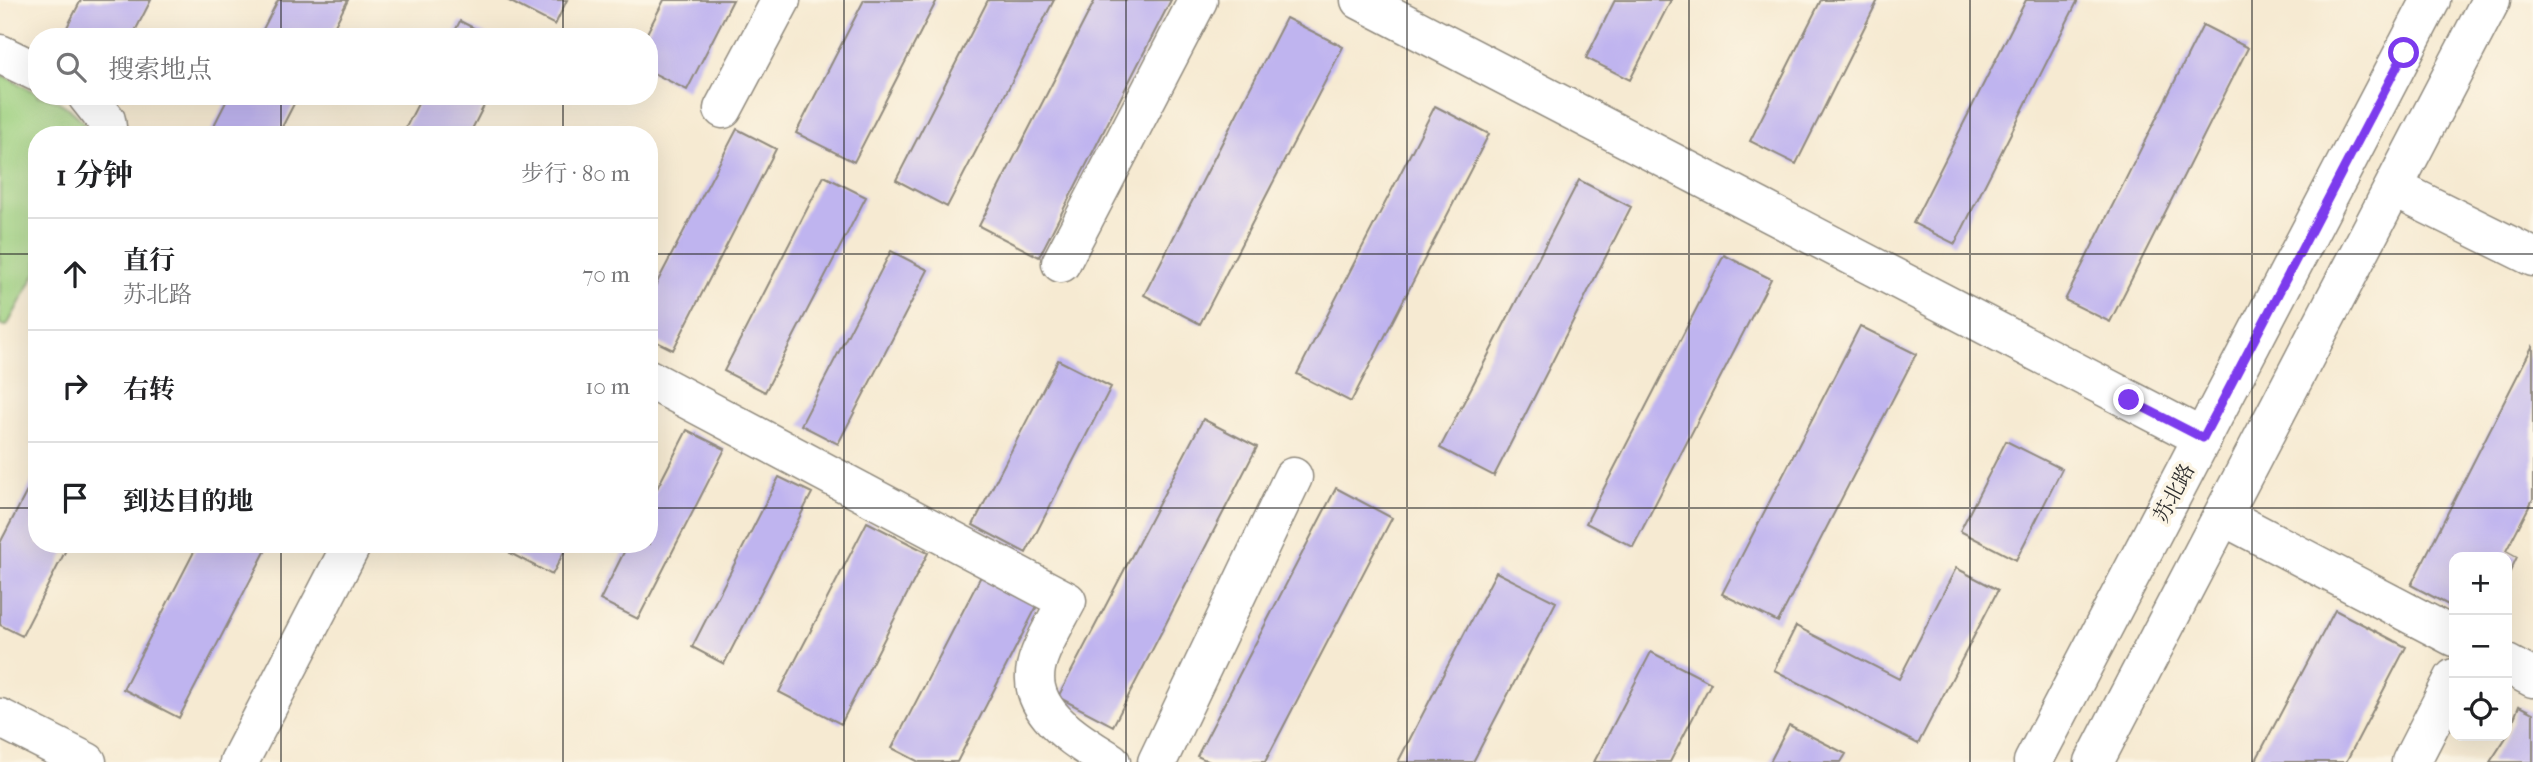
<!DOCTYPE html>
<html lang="zh">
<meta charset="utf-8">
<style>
:root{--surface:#fff;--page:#f2f2f2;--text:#202124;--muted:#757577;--line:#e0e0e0}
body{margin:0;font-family:"IM FELL French Canon","Noto Serif SC",serif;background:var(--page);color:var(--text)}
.controls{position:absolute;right:21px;bottom:21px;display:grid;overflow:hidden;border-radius:14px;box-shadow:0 7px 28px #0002}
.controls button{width:63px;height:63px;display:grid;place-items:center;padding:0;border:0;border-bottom:2px solid var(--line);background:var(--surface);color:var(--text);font:35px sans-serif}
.stop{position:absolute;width:21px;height:21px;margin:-16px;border:5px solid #7c3aed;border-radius:50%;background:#fff}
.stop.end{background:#7c3aed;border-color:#fff;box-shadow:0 2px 7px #0008}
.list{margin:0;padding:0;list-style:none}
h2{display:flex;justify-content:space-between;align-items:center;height:91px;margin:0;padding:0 28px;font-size:30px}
h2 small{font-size:23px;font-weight:400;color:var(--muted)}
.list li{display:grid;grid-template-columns:46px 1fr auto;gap:21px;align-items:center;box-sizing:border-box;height:112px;padding:0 28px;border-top:2px solid var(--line)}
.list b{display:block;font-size:26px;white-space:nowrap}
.list p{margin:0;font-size:23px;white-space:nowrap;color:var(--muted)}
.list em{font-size:23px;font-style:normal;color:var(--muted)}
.icon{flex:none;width:38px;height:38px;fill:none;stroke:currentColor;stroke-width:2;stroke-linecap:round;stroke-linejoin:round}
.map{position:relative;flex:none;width:2533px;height:762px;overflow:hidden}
.search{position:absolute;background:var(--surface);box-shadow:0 7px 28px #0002;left:28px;top:28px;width:630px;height:77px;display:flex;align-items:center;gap:18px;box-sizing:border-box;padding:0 24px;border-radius:28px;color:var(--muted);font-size:26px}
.panel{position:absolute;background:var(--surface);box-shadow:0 7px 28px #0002;left:28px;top:126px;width:630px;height:427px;border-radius:28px}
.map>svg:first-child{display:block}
</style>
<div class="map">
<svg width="2533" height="762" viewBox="0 0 2533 762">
<rect width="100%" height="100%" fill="#fcf5e5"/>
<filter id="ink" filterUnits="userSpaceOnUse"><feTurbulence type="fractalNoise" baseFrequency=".0143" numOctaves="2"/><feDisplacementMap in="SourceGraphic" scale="14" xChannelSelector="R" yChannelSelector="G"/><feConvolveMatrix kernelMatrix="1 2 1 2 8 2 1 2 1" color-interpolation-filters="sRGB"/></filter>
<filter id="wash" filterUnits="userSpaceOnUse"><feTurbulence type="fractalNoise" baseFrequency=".00686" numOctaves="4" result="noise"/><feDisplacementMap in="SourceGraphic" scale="28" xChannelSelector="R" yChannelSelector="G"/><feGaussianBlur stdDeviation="1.57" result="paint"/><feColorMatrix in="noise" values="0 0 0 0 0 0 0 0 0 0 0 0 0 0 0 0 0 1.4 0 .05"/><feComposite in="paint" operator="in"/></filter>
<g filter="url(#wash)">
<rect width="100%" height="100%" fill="#f6ead2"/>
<path fill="#9dd080" stroke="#647e56" stroke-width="2" d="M0 74 37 93V96C60 96 81 117 93 135H37V271L7 326 0 325Z"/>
<g id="blocks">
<path fill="#bfb4ef" d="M81 0H151L132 37H62Z
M278 0H348L329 37H259Z
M507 0H567L555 25Z
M664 0H733L687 90 649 71V37H645Z
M864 0H937L854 162 796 133Z
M988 0H1054L947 207 896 180Z
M1095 0H1171L1039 257 979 226Z
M1615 0H1671L1630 80 1586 58Z
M1821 0H1878L1796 164 1750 141Z
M2026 0H2078L1955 244 1913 223Z
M1286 18 1343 47 1200 324 1144 295Z
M460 21 491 37H452Z
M2203 25 2248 48 2110 322 2065 300Z
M229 96H298L278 135H209Z
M422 96H489L469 135H402Z
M1435 106 1489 134 1351 402 1297 374Z
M737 129 776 149 673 350 649 338V298Z
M824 176 866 197 765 392 724 371Z
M1579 180 1631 207 1494 476 1440 448Z
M891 251 928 270 838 444 801 425Z
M1724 255 1771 279 1633 547 1586 523Z
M1860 326 1916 354 1778 622 1722 594Z
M2533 345V499L2506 551 2517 557 2507 578V557H2454V608L2411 585Z
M1058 360 1111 387 1026 553 973 525Z
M1203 419 1257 447 1113 726 1058 697Z
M687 430 725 449 638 619 600 600 628 544H649V504Z
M2006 441 2062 469 2016 560 1960 531Z
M37 472V544H69L22 636 0 625V543Z
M779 477 812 493 724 664 692 647Z
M1336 488 1392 518 1265 762H1210L1197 756Z
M867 522 928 553 841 724 779 692Z
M198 544H269L179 718 123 689Z
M515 544H568L552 575 510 553Z
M1956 568 1998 590 1918 744 1774 670 1796 626 1899 679Z
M1496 572 1556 602 1473 762H1398Z
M981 576 1037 606 957 762H919L892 748Z
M2335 610 2406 647 2346 762H2255Z
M1651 652 1711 683 1670 762H1594Z
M2519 706 2533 713V762H2490L2507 736Z
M1789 725 1846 754 1841 762H1770Z"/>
</g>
</g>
<g filter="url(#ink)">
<use href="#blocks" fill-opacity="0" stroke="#908a7e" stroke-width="2"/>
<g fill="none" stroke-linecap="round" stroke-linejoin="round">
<g stroke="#908a7e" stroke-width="41">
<path id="minor" d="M1360 0 2203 438
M0 54 37 72
M87 96 106 120 108 135
M723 109 781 0
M2394 188 2533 257
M1061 263 1198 0
M649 379 1067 601C1058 618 1047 636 1040 654 1018 708 1074 738 1111 762
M2223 516 2454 637
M2507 664 2533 678
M0 718 87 762
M239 762 352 544
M1157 762 1293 477
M2411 762 2454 678"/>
</g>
<g stroke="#908a7e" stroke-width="41">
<path id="major" d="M2033 762 2431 0
M2094 762 2491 0"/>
</g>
<use href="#minor" stroke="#fff" stroke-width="38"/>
<use href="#major" stroke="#fff" stroke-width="38"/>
</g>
</g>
<g fill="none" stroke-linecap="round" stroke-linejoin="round" filter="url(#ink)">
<path stroke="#7c3aed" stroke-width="9" d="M2129 400 2203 438 2404 53"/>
</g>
<path fill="none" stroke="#2b2b2b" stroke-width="2" stroke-opacity="0.55" d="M281 0V37M563 0V37M844 0V762M1126 0V762M1407 0V762M1689 0V762M1970 0V762M2252 0V762M281 96V135M563 96V135M0 254H37M649 254H2533M0 508H37M649 508H2533M281 544V762M563 544V762"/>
<g text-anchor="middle" stroke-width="7" stroke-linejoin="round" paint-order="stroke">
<g font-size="21" fill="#2b2b2b" stroke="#fcf5e5">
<text transform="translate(2174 493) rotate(-62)" y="7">苏北路</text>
</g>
</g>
</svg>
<div class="controls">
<button>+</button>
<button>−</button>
<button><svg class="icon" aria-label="locate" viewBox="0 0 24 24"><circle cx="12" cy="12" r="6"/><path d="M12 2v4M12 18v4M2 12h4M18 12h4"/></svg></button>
</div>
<div class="stop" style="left:2404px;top:53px"></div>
<div class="stop end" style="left:2129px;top:400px"></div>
<div class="search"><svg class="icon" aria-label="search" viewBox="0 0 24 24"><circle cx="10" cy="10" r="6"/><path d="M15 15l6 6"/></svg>搜索地点</div>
<section class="panel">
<h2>1 分钟<small>步行 · 80 m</small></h2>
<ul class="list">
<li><svg class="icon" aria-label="ahead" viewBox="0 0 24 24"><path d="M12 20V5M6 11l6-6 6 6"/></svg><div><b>直行</b><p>苏北路</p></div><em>70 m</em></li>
<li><svg class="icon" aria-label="right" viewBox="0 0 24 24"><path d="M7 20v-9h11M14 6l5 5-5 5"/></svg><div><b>右转</b></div><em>10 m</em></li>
<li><svg class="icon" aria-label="arrive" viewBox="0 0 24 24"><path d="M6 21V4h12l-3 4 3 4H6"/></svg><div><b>到达目的地</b></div></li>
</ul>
</section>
</div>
